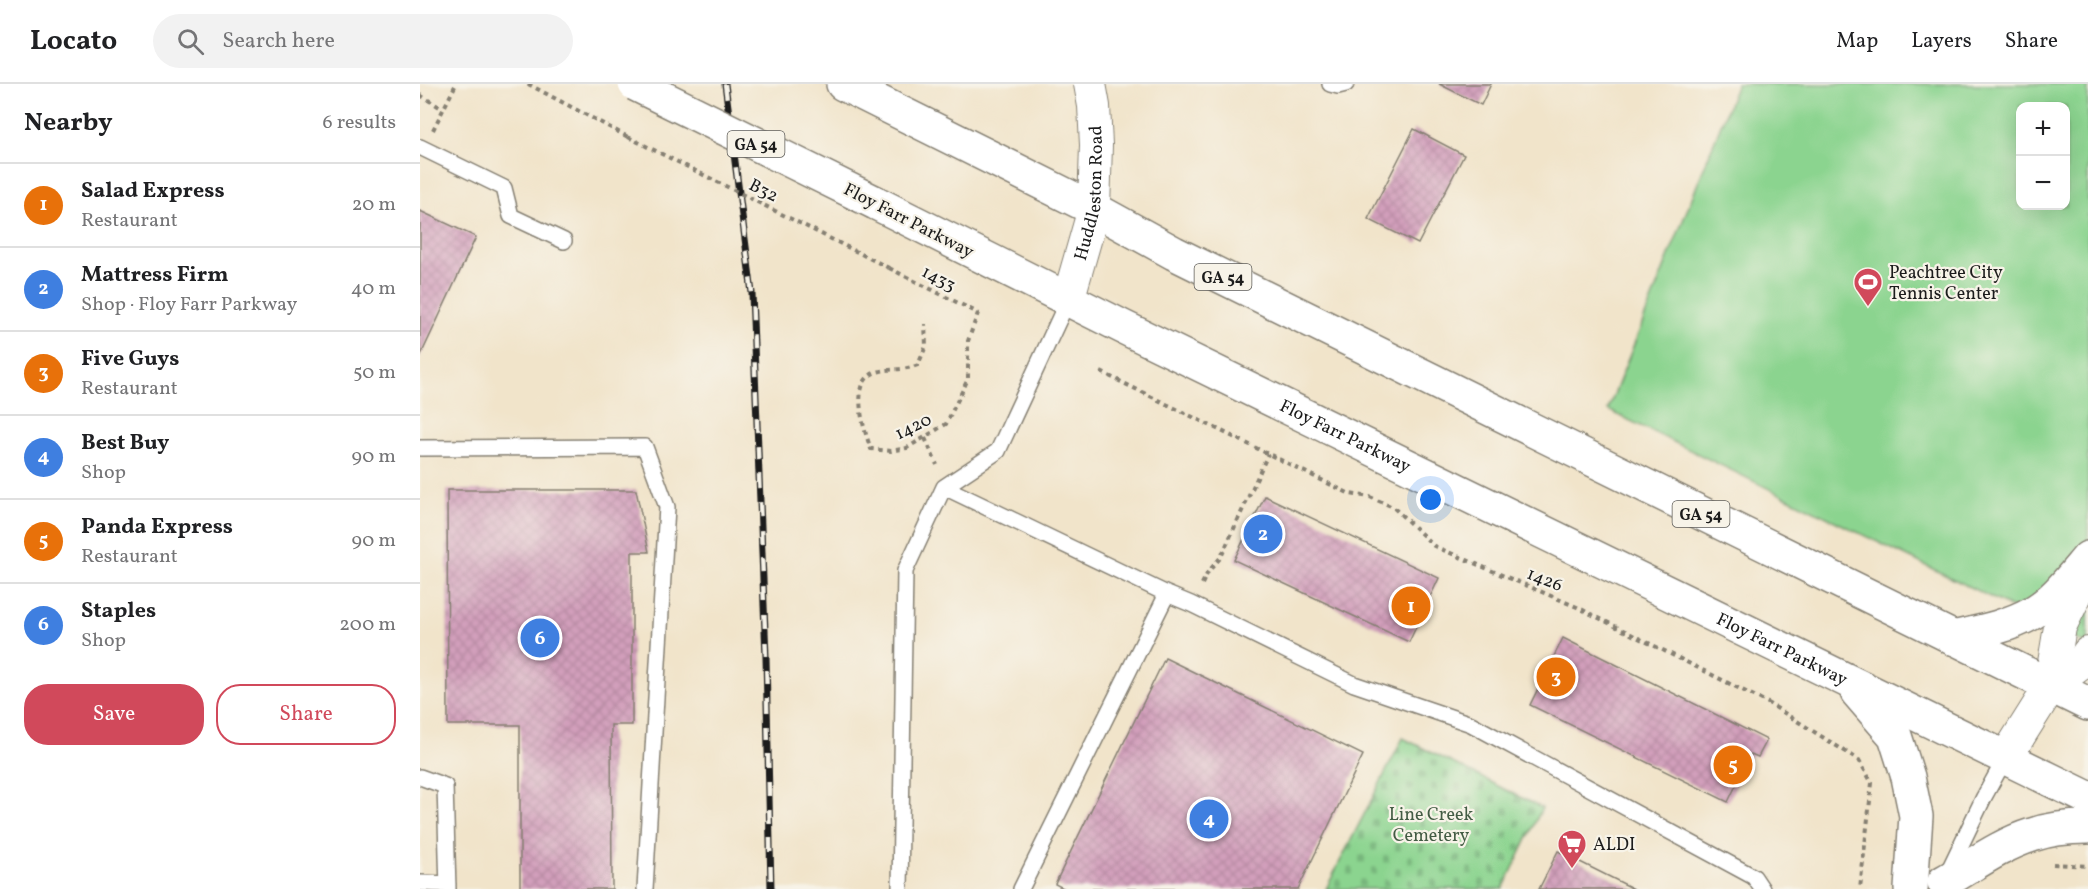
<!DOCTYPE html>
<meta charset="utf-8">
<style>
:root{--surface:#fff;--page:#f2f2f2;--text:#202124;--muted:#757577;--line:#e0e0e0;--accent:#d1495b}
body{margin:0;font-family:Vollkorn,serif;background:var(--page);color:var(--text)}
.controls{position:absolute;right:18px;top:18px;display:grid;overflow:hidden;border-radius:12px;box-shadow:0 6px 24px #0002}
.controls button{width:54px;height:54px;display:grid;place-items:center;padding:0;border:0;border-bottom:2px solid var(--line);background:var(--surface);color:var(--text);font:30px sans-serif}
.you{position:absolute;left:1011px;top:416px;width:21px;height:21px;margin:-15px;border:4px solid #fff;border-radius:50%;background:#1a73e8;box-shadow:0 0 0 9px #1a73e833}
.badge{display:grid;place-items:center;width:39px;height:39px;border-radius:50%;background:var(--accent);color:#fff;font-size:20px;font-weight:700}
.pin{position:absolute;translate:-50% -50%;border:3px solid #fff;box-shadow:0 2px 6px #0006}
.list{margin:0;padding:0;list-style:none}
h2{display:flex;justify-content:space-between;align-items:center;height:78px;margin:0;padding:0 24px;font-size:26px}
h2 small{font-size:20px;font-weight:400;color:var(--muted)}
.list li{display:grid;grid-template-columns:39px 1fr auto;gap:18px;align-items:center;box-sizing:border-box;height:84px;padding:0 24px;border-top:2px solid var(--line)}
.list b{display:block;font-size:22px;white-space:nowrap}
.list p{margin:0;font-size:20px;white-space:nowrap;color:var(--muted)}
.list em{font-size:20px;font-style:normal;color:var(--muted)}
.actions{display:flex;gap:12px;padding:18px 24px}
.actions a{flex:1;padding:14px 0;border:2px solid var(--accent);border-radius:24px;text-align:center;font-size:21px;color:var(--accent)}
.actions .main{background:var(--accent);color:#fff}
.icon{flex:none;width:33px;height:33px;fill:none;stroke:currentColor;stroke-width:2;stroke-linecap:round;stroke-linejoin:round}
.map{position:relative;flex:none;width:1668px;height:805px;overflow:hidden}
header{display:flex;align-items:center;gap:36px;box-sizing:border-box;height:84px;padding:0 30px;background:var(--surface);border-bottom:2px solid var(--line)}
header strong{font-size:28px}
nav{display:flex;gap:33px;margin-inline-start:auto;font-size:21px}
.search{width:420px;height:54px;background:var(--page);display:flex;align-items:center;gap:15px;box-sizing:border-box;padding:0 21px;border-radius:33px;color:var(--muted);font-size:22px}
main{display:flex}
aside{flex:1;background:var(--surface)}
.map>svg:first-child{display:block}
</style>
<header>
<strong>Locato</strong>
<div class="search"><svg class="icon" aria-label="search" viewBox="0 0 24 24"><circle cx="10" cy="10" r="6"/><path d="M15 15l6 6"/></svg>Search here</div>
<nav><a>Map</a><a>Layers</a><a>Share</a></nav>
</header>
<main>
<aside>
<h2>Nearby<small>6 results</small></h2>
<ul class="list">
<li><span class="badge" style="background:#e8710a">1</span><div><b>Salad Express</b><p>Restaurant</p></div><em>20 m</em></li>
<li><span class="badge" style="background:#3f7fe0">2</span><div><b>Mattress Firm</b><p>Shop · Floy Farr Parkway</p></div><em>40 m</em></li>
<li><span class="badge" style="background:#e8710a">3</span><div><b>Five Guys</b><p>Restaurant</p></div><em>50 m</em></li>
<li><span class="badge" style="background:#3f7fe0">4</span><div><b>Best Buy</b><p>Shop</p></div><em>90 m</em></li>
<li><span class="badge" style="background:#e8710a">5</span><div><b>Panda Express</b><p>Restaurant</p></div><em>90 m</em></li>
<li><span class="badge" style="background:#3f7fe0">6</span><div><b>Staples</b><p>Shop</p></div><em>200 m</em></li>
</ul>
<div class="actions"><a class="main">Save</a><a>Share</a></div>
</aside>
<div class="map">
<svg width="1668" height="805" viewBox="0 0 1668 805">
<defs>
<pattern id="cemetery-stones" width="16" height="16" patternUnits="userSpaceOnUse" patternTransform="scale(1.5)"><rect width="16" height="16" fill="#8bd48f"/><path d="M2 7V4a2 2 0 0 1 4 0v3zM10 15v-3a2 2 0 0 1 4 0v3z" fill="#77b57b"/></pattern>
<pattern id="building-cross-hatch" width="8" height="8" patternUnits="userSpaceOnUse" patternTransform="scale(1.5)"><rect width="8" height="8" fill="#d29fbb"/><path d="M0 0l8 8M0 8l8-8" fill="none" stroke="#b488a0"/></pattern>
</defs>
<rect width="100%" height="100%" fill="#f7f3e8"/>
<filter id="ink" filterUnits="userSpaceOnUse"><feTurbulence type="fractalNoise" baseFrequency=".0167" numOctaves="2"/><feDisplacementMap in="SourceGraphic" scale="12" xChannelSelector="R" yChannelSelector="G"/><feConvolveMatrix kernelMatrix="1 2 1 2 8 2 1 2 1" color-interpolation-filters="sRGB"/></filter>
<filter id="wash" filterUnits="userSpaceOnUse"><feTurbulence type="fractalNoise" baseFrequency=".008" numOctaves="4" result="noise"/><feDisplacementMap in="SourceGraphic" scale="24" xChannelSelector="R" yChannelSelector="G"/><feGaussianBlur stdDeviation="1.35" result="paint"/><feColorMatrix in="noise" values="0 0 0 0 0 0 0 0 0 0 0 0 0 0 0 0 0 1.4 0 .05"/><feComposite in="paint" operator="in"/></filter>
<g filter="url(#wash)">
<rect width="100%" height="100%" fill="#f1e4ca"/>
<path fill="url(#cemetery-stones)" stroke="#547856" stroke-width="1.5" d="M983 654 1122 724 1083 805H906Z"/>
<path fill="#8bd48f" stroke="#547856" stroke-width="1.5" fill-rule="evenodd" d="M1317 0H1668V561L1188 326ZM1600 22H1646V122H1600Z"/>
<g id="blocks">
<path fill="url(#building-cross-hatch)" d="M1019 0H1071L1061 21Z
M994 45 1044 71 998 160 948 135Z
M0 127 56 153 0 273Z
M27 406H216L229 468H212V641H191L192 805H100V641H28Z
M845 412 1019 494 989 558 814 476Z
M1143 554 1347 656 1338 673 1331 670 1308 718 1110 621Z
M745 574 943 671 878 805H645L635 800Z
M1138 767 1214 805H1119Z"/>
</g>
</g>
<g filter="url(#ink)">
<use href="#blocks" fill-opacity="0" stroke="#868073" stroke-width="1.5"/>
<g fill="none" stroke-linecap="round" stroke-linejoin="round">
<g stroke="#868073" stroke-width="18">
<path id="service" d="M910 0 918 2 926 0
M0 63 84 104 91 132 144 157
M0 364 225 363 247 423 225 805
M524 403 747 510 771 520 934 600 1051 640 1334 793 1342 805
M0 693 25 702 28 805
M1528 788 1564 713 1586 673
M0 799 28 800
M480 805 485 487 524 403 578 367 648 216
M601 805 747 510"/>
</g>
<g stroke="#868073" stroke-width="34">
<g id="minor">
<path id="s1" d="M648 216 674 125 676 61 674 22 670 0"/>
<path d="M1630 603 1640 543 1668 486"/>
<path d="M1586 673 1630 603 1662 579 1668 569"/>
</g>
</g>
<g stroke="#868073" stroke-width="36">
<g id="primary">
<path d="M423 0 674 125 754 169 1668 620"/>
<path id="s2" d="M456 119 703 243 1668 714"/>
<path d="M1532 554C1559 548 1587 543 1612 529 1634 517 1652 493 1668 474"/>
<path d="M1437 608 1475 652 1488 693 1496 732 1491 805"/>
<path d="M1524 798C1552 782 1580 761 1612 751 1629 745 1650 743 1668 743"/>
</g>
</g>
<path stroke="#868073" stroke-width="4" stroke-dasharray="4.5 4.5" stroke-linecap="butt" d="M108 0 208 53
M0 11 23 25
M13 46 35 2
M469 184 558 229 548 257V295L526 340 487 364 471 367 451 365C444 347 428 296 457 288 471 284 483 287 498 281L506 262 505 240
M681 288 930 410 950 413 973 423 1014 462 1157 523 1350 620 1439 676 1452 699 1440 805
M505 354 517 381
M782 500 788 488 801 473 848 370
M1633 780 1668 782"/>
<use href="#service" stroke="#fff" stroke-width="15"/>
<use href="#minor" stroke="#fff" stroke-width="32"/>
<use href="#primary" stroke="#fff" stroke-width="33"/>
<g stroke="#1c1c1c" stroke-width="7">
<path id="rail" d="M305 0 332 209 346 573 351 805"/>
</g>
<use href="#rail" stroke="#f7f3e8" stroke-width="4.5" stroke-dasharray="14" stroke-linecap="butt"/>
<g stroke="#868073" stroke-width="36" stroke-linecap="butt">
<path id="primary-bridge" d="M215 0 456 119"/>
</g>
<path stroke="#868073" stroke-width="4" stroke-dasharray="4.5 4.5" stroke-linecap="butt" d="M208 53 469 184"/>
<use href="#primary-bridge" stroke="#fff" stroke-width="33"/>
</g>
</g>
<defs>
<g id="stadium-pin" transform="scale(1.5)"><path d="M0 17L-7.5 6A9.5 9.5 0 1 1 7.5 6Z" fill="#d1495b" stroke="#f7f3e8"/><path d="M0-5a6.5 5 0 1 0 0 10a6.5 5 0 1 0 0-10ZM-3.5-1.8h7v3.6h-7Z" fill="#fff"/></g>
<g id="supermarket-pin" transform="scale(1.5)"><path d="M0 17L-7.5 6A9.5 9.5 0 1 1 7.5 6Z" fill="#d1495b" stroke="#f7f3e8"/><path d="M-6-5.5h2.5l.6 2H6L4.5 2H-2.5L-4.4-4H-6ZM-1.5 3.2a1.3 1.3 0 1 0 .1 0ZM3 3.2a1.3 1.3 0 1 0 .1 0Z" fill="#fff"/></g>
</defs>
<g fill-rule="evenodd">
<use href="#stadium-pin" x="1448" y="198"/>
<use href="#supermarket-pin" x="1152" y="760"/>
</g>
<g text-anchor="middle" stroke-width="4.5" stroke-linejoin="round" paint-order="stroke">
<g fill="#f7f3e8" stroke="#5e5c59" stroke-width="1.5">
<rect x="307.5" y="47" width="57" height="26" rx="4.5"/>
<rect x="774.5" y="180" width="57" height="26" rx="4.5"/>
<rect x="1252.5" y="417" width="57" height="26" rx="4.5"/>
</g>
<g font-size="16" font-weight="bold" fill="#1c1c1c">
<text x="336" y="66">GA 54</text>
<text x="803" y="199">GA 54</text>
<text x="1281" y="436">GA 54</text>
</g>
<g font-size="18" fill="#1c1c1c" stroke="#f7f3e8">
<text transform="translate(344 106) rotate(27)" y="6">B32</text>
<text dy="6" stroke="none"><textPath href="#s1" startOffset="110">Huddleston Road</textPath></text>
<text transform="translate(489 136) rotate(27)" y="6">Floy Farr Parkway</text>
<text transform="translate(519 194) rotate(27)" y="6">1433</text>
<text transform="translate(493 342) rotate(-26)" y="6">1420</text>
<text dy="6" stroke="none"><textPath href="#s2" startOffset="524">Floy Farr Parkway</textPath></text>
<text transform="translate(1125 495) rotate(22)" y="6">1426</text>
<text dy="6" stroke="none"><textPath href="#s2" startOffset="1010">Floy Farr Parkway</textPath></text>
</g>
<g font-size="18" fill="#1c1c1c" stroke="#f7f3e8" text-anchor="start">
<text x="1469" y="194">Peachtree City<tspan x="1469" dy="21">Tennis Center</tspan></text>
<text x="1173" y="766">ALDI</text>
</g>
<g font-size="18" fill="#435c44" stroke="#f7f3e8">
<text x="1011" y="736">Line Creek<tspan x="1011" dy="21">Cemetery</tspan></text>
</g>
</g>
</svg>
<div class="controls">
<button>+</button>
<button>−</button>
</div>
<div class="you"></div>
<div class="pin badge" style="left:991px;top:522px;background:#e8710a">1</div>
<div class="pin badge" style="left:843px;top:450px;background:#3f7fe0">2</div>
<div class="pin badge" style="left:1136px;top:593px;background:#e8710a">3</div>
<div class="pin badge" style="left:789px;top:735px;background:#3f7fe0">4</div>
<div class="pin badge" style="left:1313px;top:681px;background:#e8710a">5</div>
<div class="pin badge" style="left:120px;top:554px;background:#3f7fe0">6</div>
</div>
</main>
